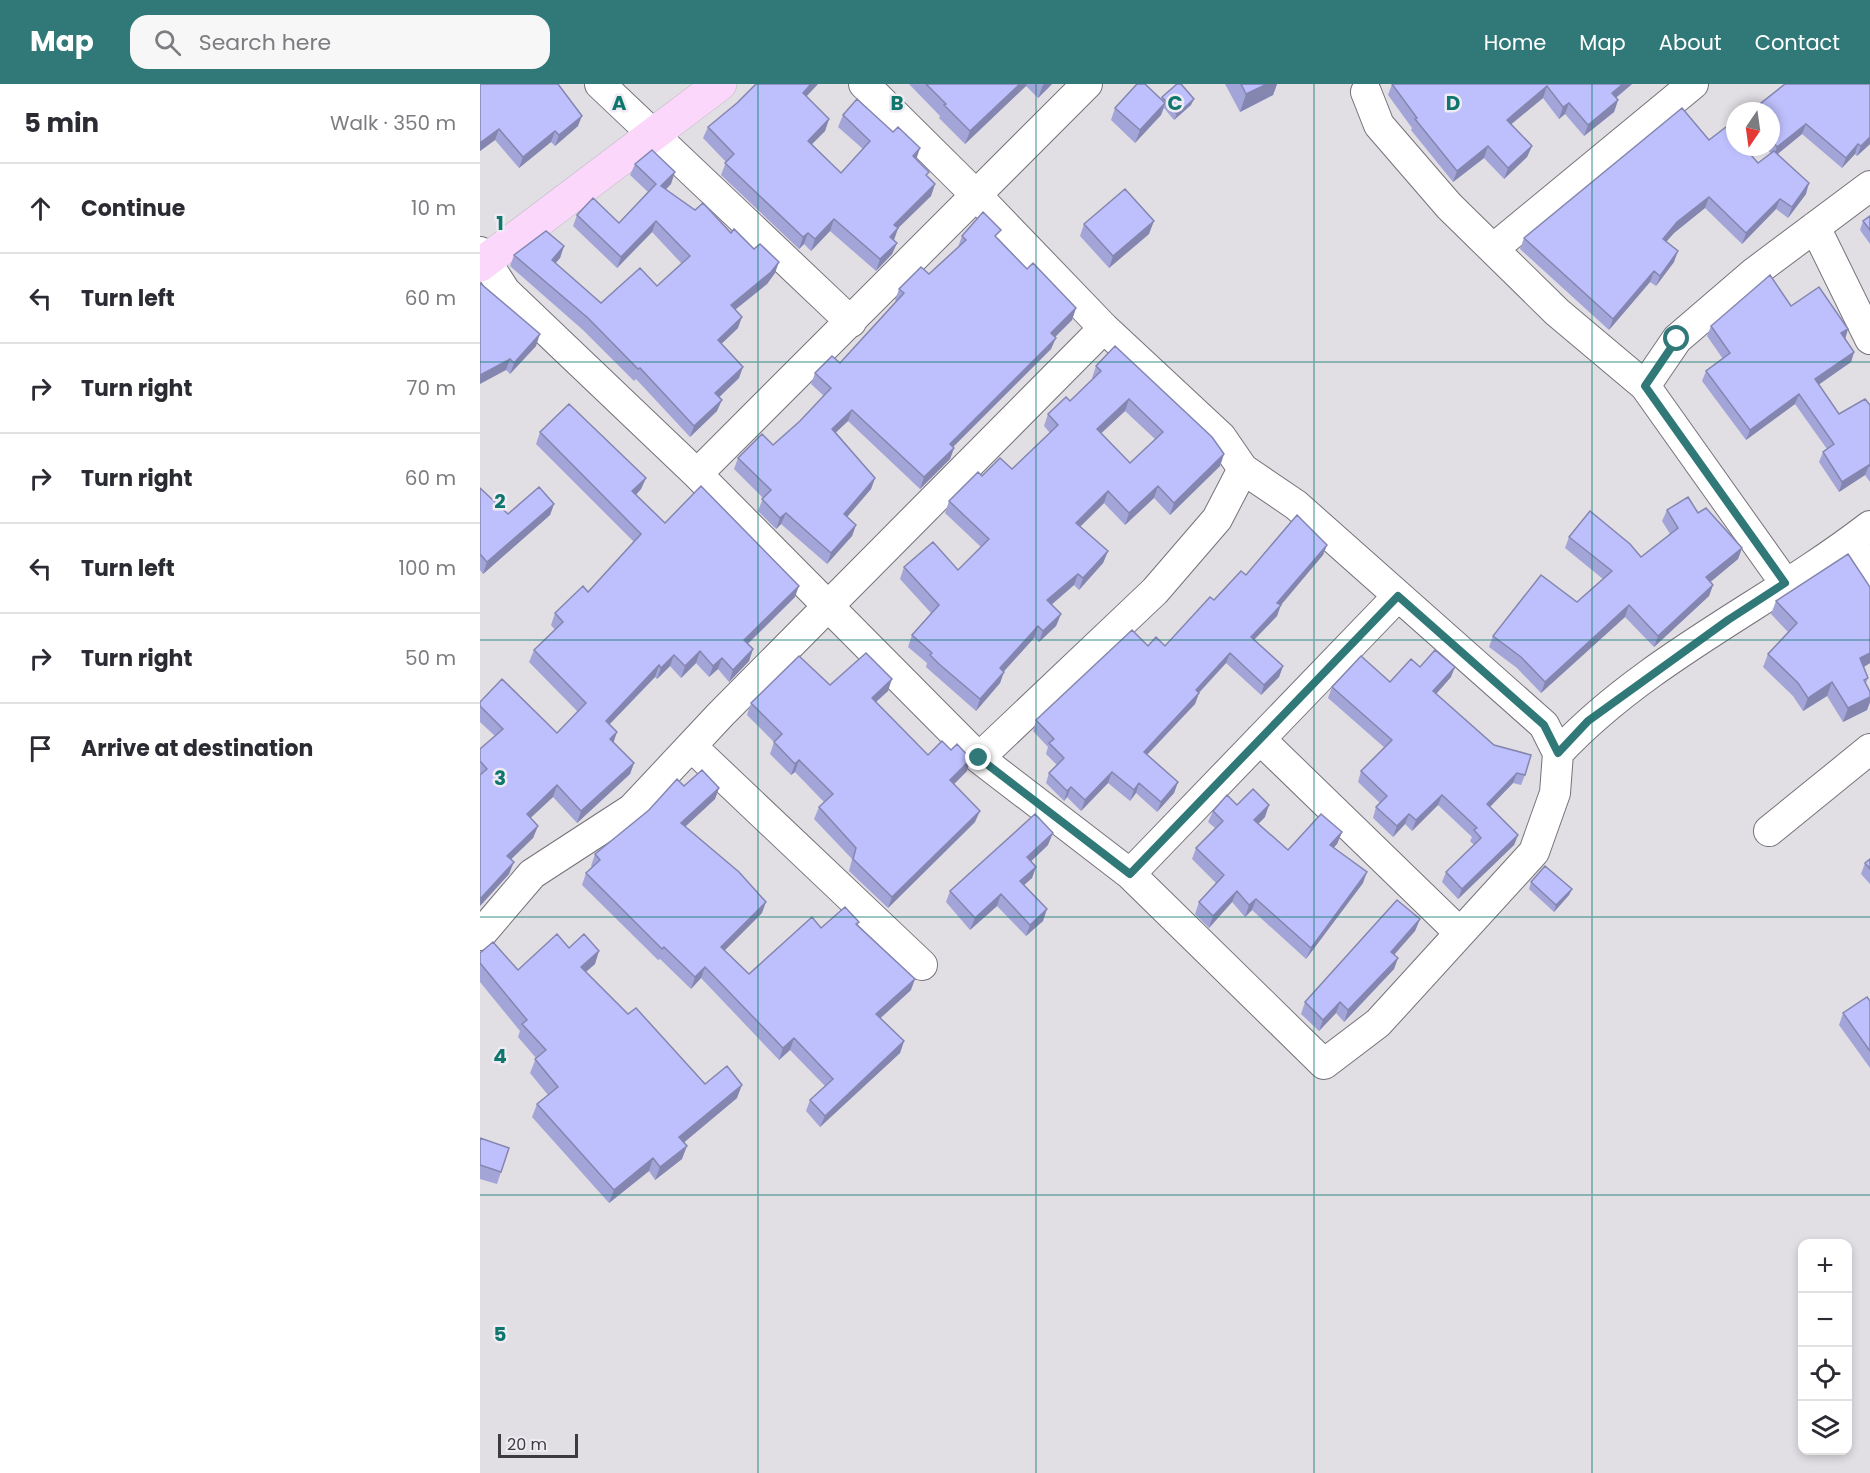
<!DOCTYPE html>
<meta charset="utf-8">
<style>
:root{--surface:#fff;--page:#f7f7f7;--text:#2b2b33;--muted:#7c7c81;--line:#e1e1e2;--accent:#307978}
body{margin:0;font-family:Poppins,sans-serif;background:var(--page);color:var(--text)}
.controls{position:absolute;right:18px;bottom:18px;display:grid;overflow:hidden;border-radius:12px;box-shadow:0 3px 9px #0003}
.controls button{width:54px;height:54px;display:grid;place-items:center;padding:0;border:0;border-bottom:2px solid var(--line);background:var(--surface);color:var(--text);font:30px sans-serif}
.compass{position:absolute;left:1246px;top:18px;width:54px;height:54px;border-radius:50%;background:var(--surface);box-shadow:0 3px 9px #0003;rotate:193deg}
.scale{position:absolute;left:18px;bottom:15px;width:80px;box-sizing:border-box;padding-left:6px;border:3px solid #3c3b3e;border-top:0;font-size:16px;line-height:21px;white-space:nowrap;color:#3c3b3e;-webkit-text-stroke:4px #eeebf2;paint-order:stroke}
.stop{position:absolute;width:18px;height:18px;margin:-14px;border:4px solid #307978;border-radius:50%;background:#fff}
.stop.end{background:#307978;border-color:#fff;box-shadow:0 2px 6px #0008}
.list{margin:0;padding:0;list-style:none}
h2{display:flex;justify-content:space-between;align-items:center;height:78px;margin:0;padding:0 24px;font-size:26px}
h2 small{font-size:20px;font-weight:400;color:var(--muted)}
.list li{display:grid;grid-template-columns:39px 1fr auto;gap:18px;align-items:center;box-sizing:border-box;height:90px;padding:0 24px;border-top:2px solid var(--line)}
.list b{display:block;font-size:22px;white-space:nowrap}
.list em{font-size:20px;font-style:normal;color:var(--muted)}
.icon{flex:none;width:33px;height:33px;fill:none;stroke:currentColor;stroke-width:2;stroke-linecap:round;stroke-linejoin:round}
.map{position:relative;flex:none;width:1390px;height:1389px;overflow:hidden}
header{display:flex;align-items:center;gap:36px;box-sizing:border-box;height:84px;padding:0 30px;background:var(--accent);color:#fff}
header strong{font-size:28px}
nav{display:flex;gap:33px;margin-inline-start:auto;font-size:21px}
.search{width:420px;height:54px;background:var(--page);display:flex;align-items:center;gap:15px;box-sizing:border-box;padding:0 21px;border-radius:18px;color:var(--muted);font-size:22px}
main{display:flex}
aside{flex:1;background:var(--surface)}
.map>svg:first-child{display:block}
</style>
<header>
<strong>Map</strong>
<div class="search"><svg class="icon" aria-label="search" viewBox="0 0 24 24"><circle cx="10" cy="10" r="6"/><path d="M15 15l6 6"/></svg>Search here</div>
<nav><a>Home</a><a>Map</a><a>About</a><a>Contact</a></nav>
</header>
<main>
<aside>
<h2>5 min<small>Walk · 350 m</small></h2>
<ul class="list">
<li><svg class="icon" aria-label="ahead" viewBox="0 0 24 24"><path d="M12 20V5M6 11l6-6 6 6"/></svg><div><b>Continue</b></div><em>10 m</em></li>
<li><svg class="icon" aria-label="left" viewBox="0 0 24 24"><path d="M17 20v-9H6M10 6l-5 5 5 5"/></svg><div><b>Turn left</b></div><em>60 m</em></li>
<li><svg class="icon" aria-label="right" viewBox="0 0 24 24"><path d="M7 20v-9h11M14 6l5 5-5 5"/></svg><div><b>Turn right</b></div><em>70 m</em></li>
<li><svg class="icon" aria-label="right" viewBox="0 0 24 24"><path d="M7 20v-9h11M14 6l5 5-5 5"/></svg><div><b>Turn right</b></div><em>60 m</em></li>
<li><svg class="icon" aria-label="left" viewBox="0 0 24 24"><path d="M17 20v-9H6M10 6l-5 5 5 5"/></svg><div><b>Turn left</b></div><em>100 m</em></li>
<li><svg class="icon" aria-label="right" viewBox="0 0 24 24"><path d="M7 20v-9h11M14 6l5 5-5 5"/></svg><div><b>Turn right</b></div><em>50 m</em></li>
<li><svg class="icon" aria-label="arrive" viewBox="0 0 24 24"><path d="M6 21V4h12l-3 4 3 4H6"/></svg><div><b>Arrive at destination</b></div></li>
</ul>
</aside>
<div class="map">
<svg width="1390" height="1389" viewBox="0 0 1390 1389">
<rect width="100%" height="100%" fill="#e1dee4"/>
<g fill="none" stroke-linecap="round" stroke-linejoin="round">
<g stroke="#757379" stroke-width="32">
<path id="minor" d="M120 0 371 238
M384 0 497 112 624 244 741 353 763 385 816 421 1064 641 1078 669 1075 709 1054 768 898 939 844 980 650 790 499 674
M886 8 899 41 969 122 1077 228 1165 302 1305 499
M1335 143 1390 255
M1013 165 1213 0
M0 168 25 207 217 390 499 674 675 507 737 435 763 385
M1165 302 1197 255 1275 188 1390 102
M217 390 607 0
M1372 456 1390 488
M780 655 980 849
M211 662 442 881
M1078 669C1166 575 1289 520 1390 442
M1289 747 1390 665
M650 790 918 512
M0 851 52 790 152 725 241 630 624 244"/>
</g>
<g stroke="#bdbcbd" stroke-width="34">
<path id="major" d="M0 181 240 0"/>
</g>
<use href="#minor" stroke="#fff" stroke-width="30"/>
<use href="#major" stroke="#fbd7fc" stroke-width="33"/>
</g>
<path fill="#a3a5d9" fill-rule="evenodd" d="M0 0 98 42 75 62 71 58 39 84 15 56 0 67Z
M276 0H338L326 13 349 35 345 47 332 60 361 89 383 65 358 43 363 31 436 75 448 93 455 100 451 112 418 144 414 156 417 159 412 170 396 187 350 147 331 167 324 160 319 165 241 91 246 78 223 54 228 43 257 19Z
M429 0H572L558 14 546 2 485 60 459 34 460 32Z
M745 0H797L793 11 760 28Z
M912 0H1152L1136 14 1138 16 1134 28 1104 52 1085 30 1079 35 1063 14 1031 40 1052 62 1047 73 1024 95 1004 74 973 98 931 46 932 44 908 11Z
M1390 0V60L1377 72 1375 70 1362 84 1322 50 1297 70 1326 110 1308 134 1296 125 1262 160 1225 124 1194 149 1186 158 1194 178 1176 202 1170 198 1129 246 1040 165 1044 154 1229 56 1278 79 1291 70 1286 63H1291V27Z
M682 13 711 21 694 36 684 24 681 31 655 59 631 36 635 24 681 15Z
M155 80 191 100 186 105 215 126 251 149 295 189 287 200 255 226 258 244 241 260 259 294 239 313 237 327 210 353 156 295 154 297 103 246 30 182 34 171 84 162 80 174 75 179 121 219 177 202 202 180 172 148 137 184 93 142 97 131 139 139 168 108 150 91Z
M1390 132V160L1380 146 1383 137Z
M604 140 669 150 629 184 600 152Z
M482 152 518 154 547 185 596 224 592 236 575 253 571 265 473 363 474 364 470 375 440 405 368 337 356 348 395 394 391 405 367 433 376 441 372 452 347 480 301 440 296 445 278 427 283 414 254 385 258 374 293 361 320 337 344 312 331 300 335 289 360 279 416 217 415 216 419 205 449 190 478 163Z
M0 199 56 262 30 290 26 286Z
M1311 222 1365 254 1374 268 1371 278 1338 301 1359 330 1390 321V398L1385 391 1359 408 1339 378 1343 368 1347 365 1315 320 1266 356 1222 297 1226 287 1243 275 1227 252 1231 242Z
M616 282 744 370 740 382 690 431 674 414 645 441 624 419 600 442 628 467 623 479 599 506 594 501 571 521 581 530 576 542 559 558 554 554 524 587 520 599 496 627 455 591 446 583 447 579 428 563 432 551 451 529 420 495 424 483 478 486 501 463 465 429 469 417 502 392 532 385 570 349 564 342 568 330 590 317 613 295 612 294ZM645 327 675 355 650 379 621 349Z
M60 348 166 394 161 405 156 411 185 439 315 513 268 560 273 565 269 577 249 598 238 585 229 593 216 579 201 594 190 582 177 595 175 593 129 641 133 658 154 679 150 690 97 739 73 713 50 734 58 742 53 754 31 775 29 790 0 822V665L15 652 0 638V618L77 649 98 628 49 578 54 566 75 546 71 541 75 529 108 508 154 458 56 360Z
M0 404 28 430 74 420 70 431 3 490 0 486Z
M1187 426 1218 429 1262 464 1258 475 1230 498 1233 501 1229 512 1174 563 1145 533 1061 609 1037 584 1009 563 1013 552 1097 518 1123 495 1085 464 1089 453 1161 473 1190 450 1182 437Z
M847 461 843 471 800 521 797 532 774 556 803 582 799 593 781 611 746 579 719 609 715 620 667 671 698 698 694 709 677 728 656 709 650 717 628 699 601 727 587 713 584 717 566 699 569 689 577 681 566 670 568 663 553 647 556 636 668 562H685L734 516 766 491Z
M1390 503V579L1384 583 1388 594 1386 599 1390 608V618L1387 626 1363 638 1347 612 1323 627 1313 612 1283 583 1288 570 1308 548 1291 530 1296 517Z
M940 583 971 593 956 610 1045 691 1041 701 1033 699 1010 723 1038 751 1034 761 978 815 962 798 966 788 994 761 990 757 992 753 958 721 932 747 925 740 913 753 893 734 896 723 900 719 878 698 881 687 905 664 848 614 852 603 910 598Z
M350 601 408 607 396 618 448 671 487 687 474 700 495 738 408 824 369 787 372 775 334 735 339 723 344 718 315 688 311 691 290 670 294 658 267 631 271 619Z
M204 702 239 704 235 715 205 743 282 829 244 867 269 890 341 844 379 838 378 841 431 906 400 934 424 957 420 969 340 1043 326 1027 330 1016 345 1002 310 966 299 976 221 894 211 905 180 875 178 876 102 801 106 789 112 783 111 782 115 770Z
M757 721 785 733 778 740 808 766 862 748 857 760 854 763 883 799 826 875 772 826 765 833 752 818 729 844 715 830 719 818 736 799 712 775 716 764 735 744 728 738 733 727Z
M568 761 551 777 556 783 552 794 544 801 563 837 546 852 517 822 490 846 466 818 470 807Z
M1390 775V800L1381 790 1385 779Z
M1051 798 1092 805 1089 811 1074 828 1049 805Z
M940 835 935 847 914 870 918 874 914 885 864 938 856 929 839 947 821 930 825 918Z
M89 864 115 880 106 888 148 930 225 1000 257 1014 204 1058 202 1075 175 1096 169 1087 129 1119 52 1033 57 1020 68 1011 50 989 56 974 38 953 40 947 0 898V869L38 886Z
M1390 917V984L1359 941 1363 929Z
M0 1054 21 1088 17 1100 0 1095Z"/>
<path fill="#8486b0" d="M331 0H338L318 21 323 9Z
M540 0H547L546 2 485 60 490 47Z
M564 0H572L558 14 563 1Z
M787 0H797L793 11 760 28 766 10Z
M1143 0H1152L1128 20 1132 9Z
M1067 2 1063 14 1023 47 1027 36Z
M714 15 711 21 694 36 697 30Z
M1138 16 1134 28 1104 52 1108 41Z
M685 19 681 31 655 59 660 46Z
M1089 19 1085 30 1079 35 1083 23Z
M102 32 98 42 75 62 79 51Z
M349 35 345 47 324 68 328 57Z
M1326 40 1322 50 1293 74 1297 63Z
M19 45 15 56 0 67V59Z
M75 47 71 58 39 84 43 73Z
M1390 53V60L1377 72 1381 62Z
M1378 60 1375 70 1362 84 1366 74Z
M1008 62 1004 74 973 98 977 87Z
M1052 62 1047 73 1024 95 1028 84Z
M440 64 436 76 433 72Z
M195 88 191 100 177 114 181 102Z
M1329 99 1326 110 1308 134 1312 123Z
M455 100 451 112 410 152 414 141Z
M1229 113 1225 124 1194 149 1179 166 1183 155 1197 138Z
M1300 115 1296 125 1262 160 1266 149Z
M354 135 350 147 331 167 335 155Z
M176 137 172 148 137 184 141 173Z
M674 137 669 150 629 184 633 172Z
M418 144 414 156 410 153Z
M328 149 324 160 319 165 323 153Z
M417 159 412 170 396 187 400 175Z
M84 162 80 174 68 188 72 176Z
M1198 167 1194 178 1176 202 1180 192Z
M299 178 295 189 287 200 247 232 251 221Z
M1174 187 1170 198 1129 246 1133 235Z
M596 224 592 236 567 261 571 249Z
M262 233 258 244 233 268 238 256Z
M1368 245 1365 256 1361 249Z
M60 250 56 262 30 290 34 279Z
M576 254 571 265 465 371 470 360Z
M1374 268 1371 278 1331 306 1335 295Z
M30 275 26 286 0 300V291Z
M263 283 259 294 231 321 235 309Z
M1319 310 1315 320 1266 356 1270 346Z
M649 315 645 327 613 357 617 345Z
M242 316 237 327 210 353 214 342Z
M372 326 368 337 348 356 352 345Z
M474 364 470 375 440 405 444 393Z
M744 370 740 382 690 431 694 419Z
M1389 381 1385 391 1359 408 1362 398Z
M166 394 161 405 148 419 152 407Z
M395 394 391 405 360 441 364 430Z
M678 402 674 414 645 441 649 429Z
M628 407 624 419 592 451 596 439Z
M74 420 70 431 3 490 7 478Z
M306 429 301 440 296 445 300 434Z
M376 441 372 452 347 480 351 469Z
M847 461 843 471 796 527 801 521 797 532 767 563 771 553 797 519Z
M1262 464 1258 475 1222 505 1226 493Z
M628 467 623 479 599 506 603 494Z
M598 490 594 501 563 528 567 516Z
M1233 501 1229 512 1174 563 1178 552Z
M319 502 315 513 260 567 264 556Z
M1149 521 1145 533 1061 609 1065 598Z
M581 530 576 542 559 558 563 547Z
M558 542 554 554 516 596 520 584Z
M273 565 269 577 249 598 253 586Z
M220 567 216 579 201 594 205 582Z
M750 569 746 579 712 616 716 606Z
M1390 569V579L1375 588 1380 574Z
M194 571 190 582 177 595 181 584Z
M242 574 238 585 229 593 233 582Z
M179 581 175 593 121 649 126 637Z
M803 582 799 593 781 611 784 601Z
M975 583 971 593 949 618 953 607Z
M524 588 520 599 496 627 500 615Z
M412 595 408 607 388 625 392 614Z
M1352 598 1347 612 1323 627 1328 614Z
M719 609 715 620 660 678 664 668Z
M1390 613V618L1387 626 1363 638 1368 624Z
M137 648 133 660 130 655Z
M491 675 487 687 466 708 470 696Z
M319 676 315 688 311 691 315 680Z
M154 679 150 690 97 739 101 727Z
M632 688 628 699 601 727 605 716Z
M1037 689 1033 699 1003 730 1007 720Z
M698 698 694 709 677 728 681 718Z
M659 699 656 709 650 717 654 706Z
M77 701 73 713 42 742 47 730Z
M591 703 587 713 584 717 587 707Z
M239 704 235 715 197 750 201 739Z
M962 711 958 721 932 747 936 736Z
M789 721 785 733 770 748 774 736Z
M500 727 495 738 408 824 412 813Z
M929 730 925 740 913 753 917 742Z
M58 742 53 754 23 783 27 772Z
M862 748 857 760 846 772 850 761Z
M573 749 568 761 543 785 547 773Z
M1038 751 1034 761 978 815 982 805Z
M34 778 29 790 0 822V815Z
M556 783 552 794 536 808 540 797Z
M887 788 883 799 826 875 831 864Z
M1092 805 1089 811 1074 828 1076 821Z
M757 807 752 818 729 844 733 832Z
M521 810 517 822 490 846 495 834Z
M776 815 772 826 765 833 769 821Z
M286 818 282 829 237 874 241 863Z
M567 825 563 837 546 852 550 841Z
M940 835 935 847 907 879 911 868Z
M119 867 115 880 96 896 101 883Z
M918 874 914 885 864 938 868 926Z
M225 883 221 894 211 905 215 893Z
M435 895 431 906 392 942 396 930Z
M860 918 856 929 839 947 843 936Z
M314 954 310 966 299 976 303 964Z
M424 957 420 969 340 1043 345 1032Z
M262 1001 257 1014 195 1066 199 1053Z
M207 1062 202 1075 175 1096 180 1083Z
M173 1074 169 1087 129 1119 134 1106Z"/>
<path fill="#bdc0fc" stroke="#8486b0" stroke-width="1.5" fill-rule="evenodd" d="M0 0H78L102 32 79 51 75 47 43 73 19 45 0 59Z
M276 0H331L323 9 349 35 328 57 361 89 390 57 363 31 377 15 413 48 418 43 440 64 433 72 449 88 446 91 455 100 414 141 418 144 410 153 417 159 400 175 354 135 335 155 328 149 323 153 245 79 254 70 228 43 257 19Z
M446 0H540L490 47 464 21 466 20Z
M657 0H665L685 19 660 46 635 24Z
M697 0H701L714 15 697 30 682 13Z
M761 0H787L766 10Z
M912 0H1143L1132 9 1138 16 1108 41 1089 19 1083 23 1067 2 1027 36 1052 62 1028 84 1008 62 977 87 935 35 937 34Z
M1305 0H1390V53L1381 62 1378 60 1366 74 1326 40 1297 63 1291 55V27H1271Z
M1202 24 1229 56 1246 43 1255 53V63H1264L1278 79 1294 67 1329 99 1312 123 1300 115 1266 149 1229 113 1197 138 1183 155 1198 167 1180 192 1174 187 1133 235 1044 154Z
M172 66 195 88 181 102 215 126 223 119 251 149 254 145 274 165 280 160 299 178 291 188 251 221 262 233 238 256 263 283 235 309 242 316 214 342 160 284 158 285 108 234 34 171 66 147 84 162 72 176 121 219 160 184 177 202 210 172 176 137 141 173 97 131 113 114 139 139 176 100 155 80Z
M645 105 674 137 633 172 604 140Z
M503 128 521 146 515 152 547 185 553 179 596 224 571 249 576 254 470 360 474 364 444 393 372 326 352 345 395 394 364 430 376 441 351 469 306 429 300 434 282 415 291 406 258 374 282 350 293 361 320 337 351 304 335 289 352 272 360 279 424 209 419 205 441 183 449 190 486 156 482 152Z
M1390 132V146L1383 137Z
M1290 191 1311 222 1339 203 1368 245 1361 249 1374 268 1335 295 1359 330 1385 315 1390 321V382L1389 381 1362 398 1343 368 1354 360 1319 310 1270 346 1226 287 1250 269 1231 242Z
M0 199 60 250 34 279 30 275 0 291Z
M635 262 732 353 744 370 694 419 678 402 649 429 628 407 596 439 628 467 603 494 598 490 567 516 581 530 563 547 558 542 520 584 524 588 500 615 459 580 450 571 452 569 432 551 459 521 424 483 453 458 478 486 509 455 469 417 498 388 502 392 520 374 532 385 578 341 568 330 586 313 590 317 621 287 616 282ZM649 315 683 348 650 379 617 345Z
M89 320 166 394 152 407 185 439 221 402 319 502 264 556 273 565 253 586 242 574 233 582 220 567 205 582 194 571 181 584 179 581 126 637 137 648 130 655 154 679 101 727 77 701 47 730 58 742 27 772 34 778 0 815V691L7 685 0 677V665L23 645 0 622V618L22 595 77 649 106 619 54 566 83 538 75 529 103 502 108 508 161 450 60 348Z
M59 403 74 420 7 478 0 470V404L28 430Z
M1208 413 1218 429 1226 424 1262 464 1226 493 1233 501 1178 552 1149 521 1065 598 1041 573 1013 552 1061 491 1097 518 1132 487 1089 453 1110 427 1150 460 1161 473 1198 444 1187 426Z
M817 431 847 461 797 519 801 521 771 553 803 582 784 601 750 569 716 606 719 609 664 668 698 698 681 718 659 699 654 706 632 688 605 716 591 703 587 707 569 689 584 674 569 659 574 655 556 636 652 546 668 562 676 553 685 562 730 513 734 516 761 487 766 491Z
M1368 470 1390 503V569L1380 574 1388 594 1384 596 1390 608V613L1368 624 1352 598 1328 614 1318 599 1288 570 1317 539 1296 517Z
M955 566 975 583 953 607 1014 661 1051 671 1045 691 1037 689 1007 720 1038 751 982 805 966 788 1001 754 994 746 997 744 962 711 936 736 929 730 917 742 896 723 907 712 881 687 912 656 852 603 881 572 910 598 931 575 940 583Z
M386 569 412 595 392 614 448 671 462 657 471 666 477 660 491 675 470 696 500 727 412 813 373 775 376 764 339 723 353 710 319 676 315 680 294 658 302 650 271 619 319 572 350 601Z
M222 686 239 704 201 739 259 788 286 818 241 863 269 890 332 833 341 844 365 823 379 838 376 840 435 895 396 930 424 957 345 1032 330 1016 353 995 314 954 303 964 225 883 215 893 184 863 182 865 106 789 120 776 115 770 169 726 197 695 204 702Z
M773 705 789 721 774 736 808 766 841 730 862 748 850 761 887 788 831 864 776 815 769 821 757 807 733 832 719 818 744 791 716 764 743 737 733 727 747 711 757 721Z
M555 730 573 749 547 773 556 783 540 797 567 825 550 841 521 810 495 834 470 807Z
M1390 775V785L1385 779Z
M1065 782 1092 805 1076 821 1051 798Z
M917 816 940 835 911 868 918 874 868 926 860 918 843 936 825 918Z
M77 850 89 864 104 850 119 867 101 883 148 930 156 924 225 1000 247 982 262 1001 199 1053 207 1062 180 1083 173 1074 134 1106 57 1020 78 1003 55 975 66 966 42 940 47 936 0 879V869L13 858 38 886Z
M1387 913 1390 917V967L1363 929Z
M0 1054 29 1064 21 1088 0 1081Z"/>
<g fill="none" stroke-linecap="round" stroke-linejoin="round">
<path stroke="#307978" stroke-width="8" d="M499 674 650 790 918 512 1064 641 1078 669 1108 637 1248 536 1305 499 1165 302 1197 255"/>
</g>
<path fill="none" stroke="#0f766e" stroke-width="1.5" stroke-opacity="0.55" d="M278 0V1389M556 0V1389M834 0V1389M1112 0V1389M0 278H1390M0 556H1390M0 833H1390M0 1111H1390"/>
<g font-size="20" text-anchor="middle" font-weight="bold" fill="#0f766e" stroke="#eeebf2" stroke-width="5" stroke-linejoin="round" paint-order="stroke">
<text x="139" y="26">A</text>
<text x="417" y="26">B</text>
<text x="695" y="26">C</text>
<text x="973" y="26">D</text>
<text x="20" y="146">1</text>
<text x="20" y="424">2</text>
<text x="20" y="701">3</text>
<text x="20" y="979">4</text>
<text x="20" y="1257">5</text>
</g>
</svg>
<div class="controls">
<button>+</button>
<button>−</button>
<button><svg class="icon" aria-label="locate" viewBox="0 0 24 24"><circle cx="12" cy="12" r="6"/><path d="M12 2v4M12 18v4M2 12h4M18 12h4"/></svg></button>
<button><svg class="icon" aria-label="layers" viewBox="0 0 24 24"><path d="M12 4l9 5-9 5-9-5zM3 14l9 5 9-5"/></svg></button>
</div>
<svg class="compass" viewBox="-18 -18 36 36"><path d="M0-13l5 13h-10z" fill="#e53935"/><path d="M0 13l5-13h-10z" fill="#7c7c81"/></svg>
<div class="scale">20 m</div>
<div class="stop" style="left:1197px;top:255px"></div>
<div class="stop end" style="left:499px;top:674px"></div>
</div>
</main>
